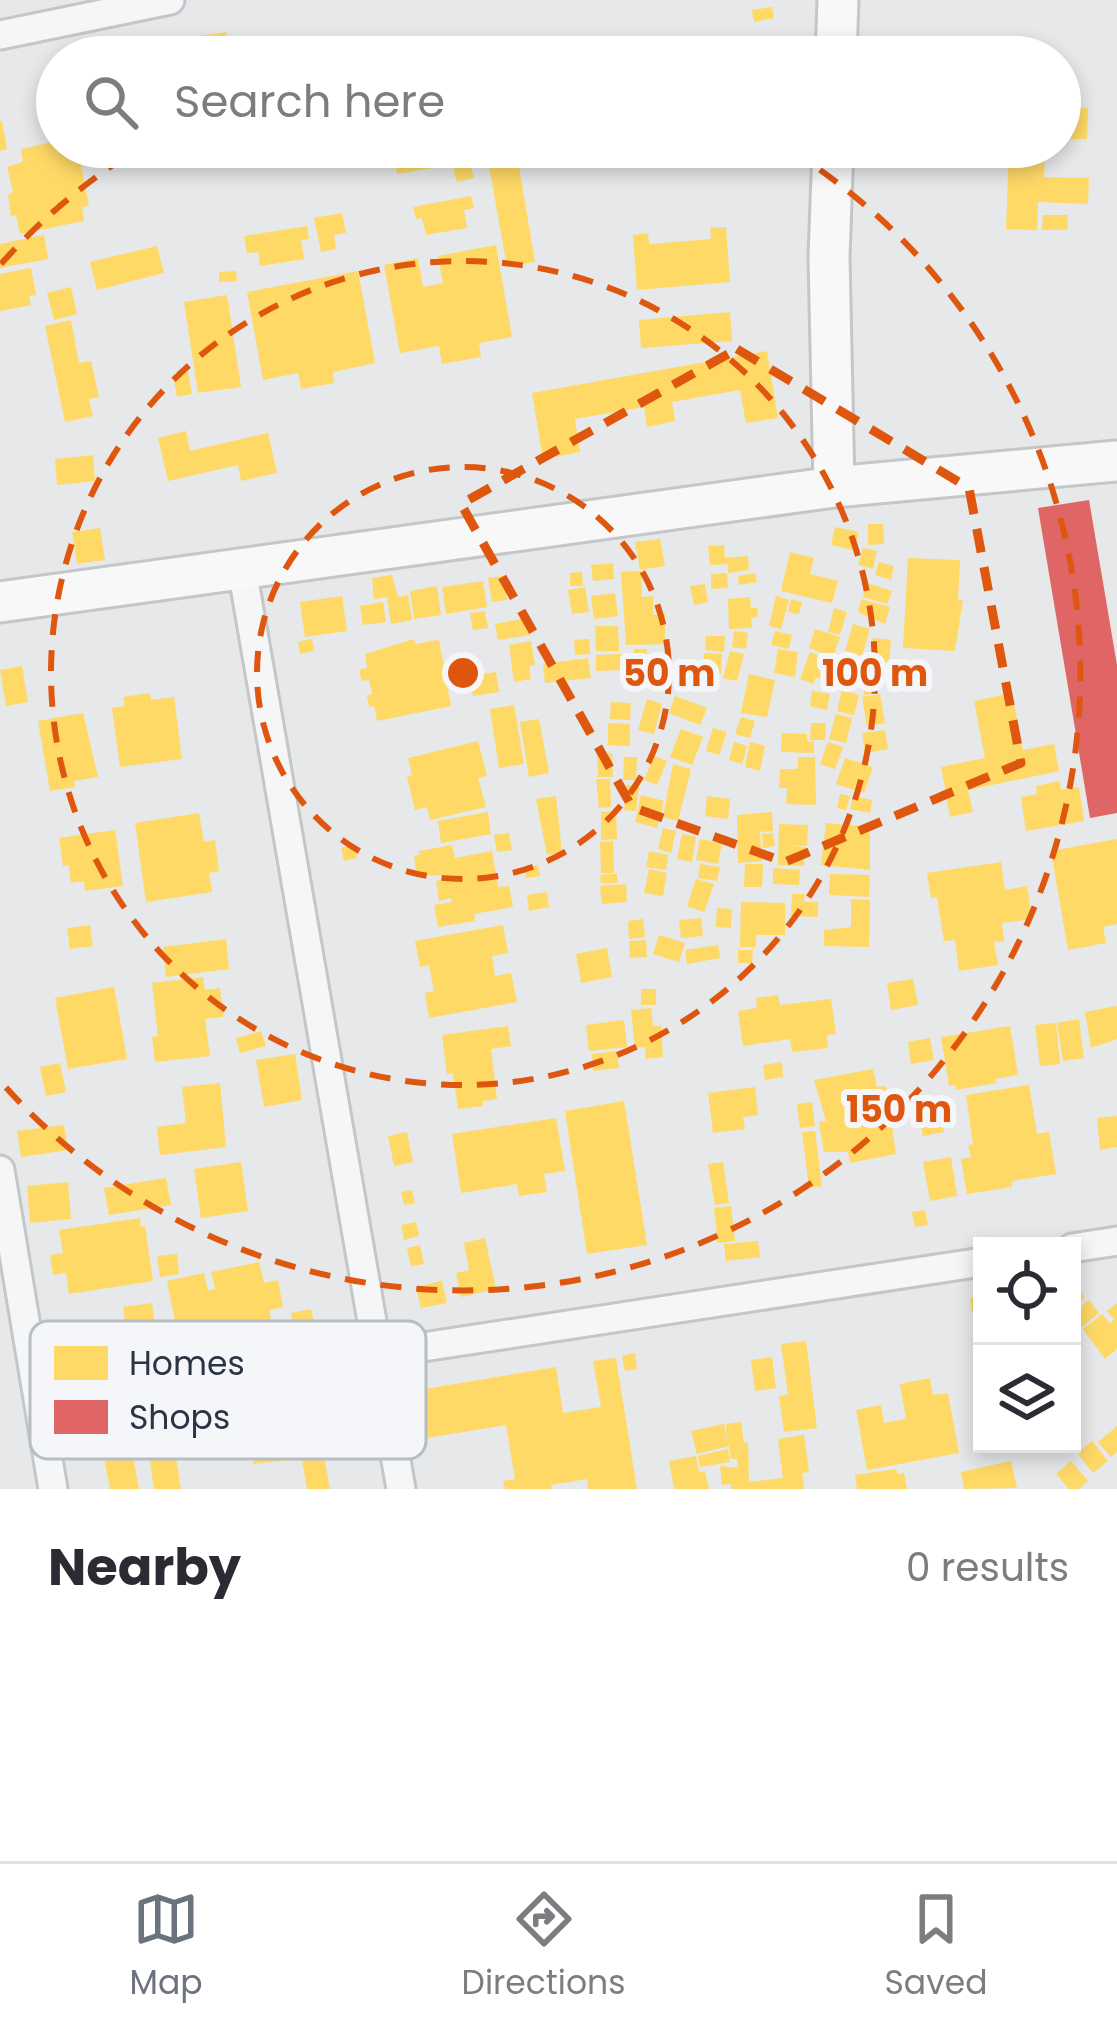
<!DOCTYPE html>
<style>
:root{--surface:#fff;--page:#f7f7f7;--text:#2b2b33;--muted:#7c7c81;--line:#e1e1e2;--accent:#6c737f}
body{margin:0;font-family:Poppins,sans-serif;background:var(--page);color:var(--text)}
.controls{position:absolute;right:36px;bottom:36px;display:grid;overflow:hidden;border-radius:0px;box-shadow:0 6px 18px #0003}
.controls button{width:108px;height:108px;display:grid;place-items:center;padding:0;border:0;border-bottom:3px solid var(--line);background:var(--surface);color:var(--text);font:60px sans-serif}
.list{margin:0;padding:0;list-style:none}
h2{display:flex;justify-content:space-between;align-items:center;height:156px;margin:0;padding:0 48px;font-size:51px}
h2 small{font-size:39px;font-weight:400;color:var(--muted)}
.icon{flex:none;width:66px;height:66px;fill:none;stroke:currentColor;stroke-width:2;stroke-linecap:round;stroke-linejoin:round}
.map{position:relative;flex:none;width:1117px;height:1489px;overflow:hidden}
.search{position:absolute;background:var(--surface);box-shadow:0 6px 18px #0003;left:36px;right:36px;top:36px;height:132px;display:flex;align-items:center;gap:30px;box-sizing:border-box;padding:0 42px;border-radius:66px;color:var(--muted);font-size:45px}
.sheet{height:372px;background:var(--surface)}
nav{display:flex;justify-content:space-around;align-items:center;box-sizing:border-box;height:168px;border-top:3px solid var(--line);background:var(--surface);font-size:33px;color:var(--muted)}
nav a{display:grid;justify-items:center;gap:6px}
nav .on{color:var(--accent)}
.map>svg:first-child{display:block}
</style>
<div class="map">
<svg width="1117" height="1489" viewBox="0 0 1117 1489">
<rect width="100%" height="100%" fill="#e6e8ea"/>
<path fill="#ffd966" d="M772 7 774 18 754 22 752 10Z
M226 32 229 53 204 57 200 36Z
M195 39 198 57H180L178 42Z
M1060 107 1088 108 1087 139H1060Z
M2 121 7 149 0 151V122Z
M57 141 63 156 79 155 89 205 82 207 84 221 20 234 16 215 11 216 8 195 13 192 7 167 23 162 21 149Z
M251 147H344V149L254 165Z
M458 147 461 163 397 174 393 149Z
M1009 147H1045L1044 177 1089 178 1088 204 1038 202 1037 230 1006 229Z
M518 161 535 262 507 267 489 166Z
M470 164 474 178 457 182 453 169Z
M471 196 474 208 464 210 467 228 426 235 422 218 416 219 413 207Z
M342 213 346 233 334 235 336 249 321 252 314 218Z
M1043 215H1068L1067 230H1042Z
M307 226 309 239 301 240 304 259 260 266 258 252 247 253 244 236Z
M726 227 730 282 637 290 633 235 648 233 649 244 711 239 710 228Z
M44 235 48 259 0 268V244Z
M496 245 512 337 479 343 481 357 442 364 439 346 400 353 384 265 418 258 423 287 443 283 438 256Z
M157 246 164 273 97 290 90 262Z
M31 268 36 295 29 296 31 305 0 311V274Z
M236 271 237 281 219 282V272Z
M358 271 375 363 333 372 334 383 301 389 298 373 263 380 247 292Z
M71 287 77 314 54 320 47 293Z
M227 295 241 387 198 393 184 302Z
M730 312 732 341 641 348 639 320Z
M71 320 79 363 91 361 99 397 89 399 93 416 65 422 45 326Z
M767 351 778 418 746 423 740 390 672 402 675 421 647 427 644 407 575 419 580 452 543 459 532 393Z
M188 372 192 394 177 397 173 375Z
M186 431 190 451 268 433 277 473 241 481 238 465 168 481 158 438Z
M93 455 95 481 57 485 55 459Z
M868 524H883L884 544 868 545Z
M835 527 859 532 854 550 831 545Z
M100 528 105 560 77 564 72 532Z
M660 539 665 566 640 570 635 542Z
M724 545 725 558 748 556 749 570 728 573V564L710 565 708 546Z
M863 548 877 551 873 569 858 565Z
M790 552 814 558 810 574 838 581 832 603 781 591Z
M908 558 960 560 958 600H963L955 651 903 648Z
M879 562 894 566 891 580 875 575Z
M613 563 614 579 593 581 591 565Z
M641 571 642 597 653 596V615L665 614V644L626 645 621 572Z
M582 572 583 586H570V573Z
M727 573 728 588 711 589V574Z
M755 573 757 582 739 585 738 576Z
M392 575 398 597 408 595 412 620 391 624 387 597 374 599 372 578Z
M503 576 507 600 492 602 488 578Z
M483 581 487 607 446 614 442 587Z
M867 583 892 591 887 604 863 597Z
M705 584 708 602 694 605 690 586Z
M437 586 441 615 414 619 410 591Z
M585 587 589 612 572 614 568 590Z
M615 593 618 616 594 619 591 596Z
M342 596 347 631 305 637 300 602Z
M776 596 789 600 781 629 769 626Z
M750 597 751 608H757L758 617 751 618 752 628 729 629 728 599Z
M791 599 802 602 799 614 788 612Z
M861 599 890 607 885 624 858 612Z
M383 602 386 622 363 625 360 606Z
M834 608 847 612 840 635 828 632Z
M485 611 488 628 473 630 470 613Z
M527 618 530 635 498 640 495 624Z
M853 624 870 629 862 656 845 651Z
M595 626H618L619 651H596Z
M815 629 840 637 833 657 809 648Z
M734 631 748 633 746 649 732 647Z
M775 631 792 635 789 649 771 645Z
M706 636H725L724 652 705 650Z
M873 638 891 640 889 664 870 663Z
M312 639 314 651 300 654 298 642Z
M414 639 415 644 439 640 451 706 377 721 374 706 369 707 367 696 372 694 369 680 362 681 359 670 367 668 365 654Z
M589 639 590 654 575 655 574 640Z
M531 641 535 665 529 666 531 679 514 682 509 645Z
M634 649H647V667H634Z
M778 649 798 652 795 677 774 673Z
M730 651 744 654 737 681 723 678Z
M810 652 830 660 823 680 816 677 813 684 800 679Z
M704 653 722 654 721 674 702 673Z
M623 654 624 670 596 671V655Z
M588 658 591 678 545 683 543 664Z
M843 660 856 663 851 684 837 680Z
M22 666 28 702 6 706 0 670Z
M496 672 499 692 473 696 470 676Z
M749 674 775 680 767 717 741 713Z
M876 680 878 693 864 695 863 682Z
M842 690 859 695 854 715 837 711Z
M812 691 830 694 827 710 810 706Z
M150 693 151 700 174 697 182 759 120 767 112 708 125 706 123 697Z
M1012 693 1023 750 1054 744 1059 771 968 790 973 812 950 817 941 767 985 758 974 701Z
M880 694 885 723 867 726 862 697Z
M675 696 707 708 700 725 669 713Z
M647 699 662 704 654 734 638 730Z
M611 702 631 703 630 720 610 719Z
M514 705 524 764 499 768 490 709Z
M83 713 98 777 74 781 75 787 50 791 38 721Z
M836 714 852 718 846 743 829 739Z
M741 717 755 721 750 738 735 734Z
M539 719 549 773 529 777 520 722Z
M608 723 630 724V746L608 745Z
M811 723H826L825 740H810Z
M713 728 727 732 719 755 706 751Z
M681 729 703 737 692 765 670 757Z
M885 730 888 749 865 753 862 733Z
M782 733 807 734V741L814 742V753L781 752Z
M478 741 487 776 478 778 486 807 430 820 427 807 415 810 407 776 412 775 408 758Z
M734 742 747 746 742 764 729 760Z
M750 742 765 746 760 771 745 767Z
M828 742 843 747 835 769 820 764Z
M597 753H612L613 777H598Z
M654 756 667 761 657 785 644 780Z
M624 757H637L636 780H623Z
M798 757H815L816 805 786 804 787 788H779L780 769H798Z
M845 758 873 767 864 793 836 784Z
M673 764 691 769 678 821 663 817Z
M596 779H610L611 807 599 808Z
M1060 781 1061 790 1079 787 1084 821 1026 831 1021 797 1037 794 1036 786Z
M626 785 639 786 636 811 624 810Z
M840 794 850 796 846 810 837 808Z
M641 795 664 801 657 828 635 822Z
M556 796 562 853 547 855 536 799Z
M707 796 730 799 728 819 705 816Z
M853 796 872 800 870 813 850 809Z
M616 811 617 839 601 840V812Z
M488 812 491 834 441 843 438 821Z
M772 812 773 831 760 832 762 861 738 863 737 815Z
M199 813 204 842 215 840 219 871 209 873 212 892 146 902 135 823Z
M826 823 870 827V870L821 865Z
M779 824 808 825 807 846 787 845 805 847 804 866 778 865Z
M663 828 676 831 671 853 658 849Z
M115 830 123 886 85 891 84 881 71 883 69 865 63 866 59 838Z
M509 833 512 850 497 852 494 835Z
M773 833 775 846 763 848 762 834Z
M682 834 696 837 692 862 677 859Z
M700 839 722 843 718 864 696 860Z
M1117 839V924L1103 927 1106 943 1068 950 1051 851Z
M613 841 614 873H601L600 842Z
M355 845 357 858 344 861 341 848Z
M452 845 455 858 492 851 498 887 509 886 513 907 474 914 475 921 438 927 434 905 452 902 451 898 439 901 436 881 448 879 447 875 417 876 414 856 420 855 419 851Z
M649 851 668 855 666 870 646 867Z
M1001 862 1005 890 1027 886 1032 919 1002 923 1004 941 994 942 998 965 959 971 955 940 944 941 937 897 931 898 927 873Z
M700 864 720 867 717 881 698 878Z
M745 864H763L762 887H744Z
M538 865 540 876 526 878 524 867Z
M773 868 800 870 799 885 773 884Z
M649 869 667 873 663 896 644 893Z
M612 874H617V883H601L600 875Z
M830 874 870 875 869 897 829 895Z
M696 879 714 884 704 912 687 906Z
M626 884 627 902 602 904 600 886Z
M547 892 549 907 529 911 527 895Z
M792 894H805L804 902H818V917L791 916Z
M851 899 870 900 869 947 824 946V930L851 927Z
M741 902 785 903V935H756V947H740Z
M717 908 732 909 731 928 716 927Z
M701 918 703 936 681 938 679 920Z
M643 919 645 937 629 939 628 921Z
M90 925 93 946 70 949 67 928Z
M503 925 508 953 492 956 495 976 511 973 517 1002 429 1018 425 993 434 991 429 965 420 967 415 941Z
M659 935 685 943 679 962 653 954Z
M226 939 229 969 166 977 163 947Z
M646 940 647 957 630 958 629 941Z
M718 945 720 958 687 964 685 950Z
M607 948 612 977 581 983 576 954Z
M738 950H753L752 963H738Z
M203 977 205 990 220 988 223 1017 205 1019 210 1056 155 1062 152 1037 158 1036 152 983Z
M913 979 918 1005 891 1010 887 983Z
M114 987 127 1059 68 1069 55 998Z
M641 989H656V1005H641Z
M778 995 780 1005 831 999 836 1034 827 1035 828 1048 792 1052 790 1039 743 1046 738 1011 757 1008 756 998Z
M1117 1006V1039L1091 1048 1085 1012Z
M651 1008 653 1026H661L663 1057 646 1059 645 1047 635 1048 631 1010Z
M1079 1019 1084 1058 1063 1061 1057 1023Z
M624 1020 627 1047 589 1051 586 1025Z
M1056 1023 1060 1064 1040 1066 1035 1025Z
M508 1026 511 1046 491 1049 497 1099 483 1101V1106L458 1109 453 1073 447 1074 442 1035Z
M1010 1026 1018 1075 995 1079 996 1083 956 1090 955 1085 949 1086 941 1037Z
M261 1031 266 1046 240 1053 236 1038Z
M930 1038 934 1060 911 1064 908 1042Z
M617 1051 619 1068 593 1071 592 1054Z
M295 1054 302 1100 264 1107 256 1060Z
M782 1062 783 1077 765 1080 763 1065Z
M60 1063 66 1092 46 1096 40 1067Z
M873 1069 877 1087 886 1086 892 1120 883 1121 884 1128 892 1127 896 1154 850 1163 848 1152H824L819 1122 826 1121 814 1080Z
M220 1083 226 1147 160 1155 157 1127 186 1123 182 1087Z
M1029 1085 1037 1134 1049 1132 1056 1174 1012 1181V1187L967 1194 961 1159 971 1157 968 1145 973 1144 966 1095Z
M755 1087 758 1115 743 1117 745 1129 713 1133 708 1093Z
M624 1101 647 1245 587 1254 565 1111Z
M812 1102 815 1126 800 1128 797 1104Z
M939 1107 944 1132 923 1136 918 1110Z
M1117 1116V1147L1100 1150 1097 1118Z
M556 1118 565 1171 544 1174 547 1192 519 1196 517 1184 461 1193 452 1134Z
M64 1125 68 1150 21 1157 17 1131Z
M815 1131 822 1186 809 1188 802 1132Z
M407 1132 413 1162 394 1166 388 1136Z
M951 1157 957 1196 930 1201 923 1162Z
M241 1162 248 1211 201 1218 194 1169Z
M723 1162 729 1203 715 1205 708 1164Z
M166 1178 171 1205 109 1215 104 1188Z
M68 1182 71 1219 30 1223 27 1186Z
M412 1190 415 1203 404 1205 401 1192Z
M731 1206 735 1241 718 1243 714 1208Z
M925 1210 928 1225 915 1227 912 1212Z
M140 1218 141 1227 145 1226 153 1281 69 1294 66 1273 53 1275 50 1255 63 1253 59 1230Z
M416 1222 419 1236 404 1240 401 1225Z
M485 1238 496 1289 461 1297 456 1273 469 1270 464 1243Z
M758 1241 760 1257 726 1261 724 1244Z
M420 1245 424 1264 411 1266 407 1248Z
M177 1254 179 1274 160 1277 157 1256Z
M259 1262 264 1283 278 1280 283 1307 269 1310 271 1320 259 1322 261 1330 180 1346 167 1281 204 1273 208 1291 215 1289 211 1272Z
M442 1281 447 1303 421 1308 416 1287Z
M1076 1286 1085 1297 1072 1308V1289Z
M981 1296 982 1310 972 1312 970 1298Z
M1089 1300 1099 1313 1082 1327 1072 1313Z
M152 1303 158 1348 128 1352 118 1322 125 1321 123 1307Z
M1117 1303V1349L1105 1359 1083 1329 1102 1314 1110 1323 1114 1320 1107 1311Z
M311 1309 315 1325 305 1327 309 1342 292 1346 289 1332 294 1331 291 1313Z
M806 1341 817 1428 784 1432 779 1396 788 1395 781 1344Z
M635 1353 637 1369 625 1371 622 1356Z
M299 1355 302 1393 311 1392 316 1441 288 1444 289 1460 253 1464 248 1416 239 1418 235 1373 264 1371 263 1358Z
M772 1357 776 1388 755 1391 751 1360Z
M616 1358 637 1489H588L587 1479 551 1485 552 1489H505L503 1481 515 1479 506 1425 427 1438 419 1390 556 1367 563 1413 601 1407 593 1361Z
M930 1378 933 1395 948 1393 959 1453 867 1470 856 1410 881 1405 884 1423 906 1419 900 1384Z
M175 1410 177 1424 171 1425 181 1489H154L149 1454 136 1456 130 1418 146 1415 149 1430 156 1428 154 1414Z
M126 1419 139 1489H110L98 1425Z
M741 1422 744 1443 748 1442 749 1482 783 1478 778 1439 804 1435 809 1472 802 1473 804 1489H731V1484L722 1485 720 1466 738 1468 737 1459H731L729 1446 697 1454 691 1431 724 1424 727 1442 726 1424Z
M1117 1426V1452L1111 1457 1098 1442Z
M1092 1441 1108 1461 1093 1473 1077 1453Z
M728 1449 730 1462 700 1467 698 1456Z
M324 1456 330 1489H307L302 1460Z
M696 1456 699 1472 705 1471 709 1489H674L669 1461Z
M1011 1461 1017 1488 964 1489 961 1472Z
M1071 1461 1088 1481 1079 1489H1069L1056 1474Z
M896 1469 898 1474 904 1473 907 1489H857L855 1475Z"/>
<path fill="#e06666" d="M1089 500 1117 665V813L1090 818 1038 508Z"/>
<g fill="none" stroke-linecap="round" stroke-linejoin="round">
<g stroke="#c4c6c8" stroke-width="33">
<path id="street" d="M0 35 170 0
M242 569 401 1489
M0 1170 53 1489
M1072 1248 1117 1241
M377 1354 982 1262"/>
</g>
<g stroke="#c4c6c8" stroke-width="45">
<path id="secondary" d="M836 57 838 0
M833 147 829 257 834 487
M0 602 834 487 1117 461"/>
</g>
<use href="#street" stroke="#f5f6f7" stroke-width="27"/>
<use href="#secondary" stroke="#f8f8f8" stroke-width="39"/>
</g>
<path fill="none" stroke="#df570f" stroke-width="9" stroke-dasharray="24 15" stroke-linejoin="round" d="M737 349 969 488 1021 763 785 862 632 807 461 504Z"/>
<g fill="none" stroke="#df570f" stroke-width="6" stroke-dasharray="21 15">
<circle cx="463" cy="673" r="206"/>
<circle cx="463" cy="673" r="412"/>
<path d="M1 264A617 617 0 0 1 136 150M431 57A617 617 0 0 1 495 57M790 150A617 617 0 1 1 1 1082"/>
</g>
<rect x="30" y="1321" width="396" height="138" rx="18" fill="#f4f6f9" stroke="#b8bcc3" stroke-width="3"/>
<rect x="54" y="1346" width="54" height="34" fill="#ffd966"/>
<rect x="54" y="1400" width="54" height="34" fill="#e06666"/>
<g font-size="33" fill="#2b3445">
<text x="129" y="1375">Homes</text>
<text x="129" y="1429">Shops</text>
</g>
<circle cx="463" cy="673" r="18" fill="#df570f" stroke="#f4f6f9" stroke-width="6"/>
<g font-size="36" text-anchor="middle" font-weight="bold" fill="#df570f" stroke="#f4f6f9" stroke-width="12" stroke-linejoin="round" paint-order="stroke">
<text x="669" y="686">50 m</text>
<text x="875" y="686">100 m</text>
<text x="899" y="1122">150 m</text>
</g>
</svg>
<div class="controls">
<button><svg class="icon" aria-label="locate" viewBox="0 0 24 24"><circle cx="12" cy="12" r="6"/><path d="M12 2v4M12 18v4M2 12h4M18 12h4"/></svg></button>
<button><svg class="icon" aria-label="layers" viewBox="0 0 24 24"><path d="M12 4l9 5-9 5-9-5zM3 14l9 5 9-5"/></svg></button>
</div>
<div class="search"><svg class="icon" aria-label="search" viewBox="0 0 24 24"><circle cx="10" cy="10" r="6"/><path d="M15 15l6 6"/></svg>Search here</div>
</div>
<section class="sheet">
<h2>Nearby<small>0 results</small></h2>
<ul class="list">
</ul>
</section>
<nav>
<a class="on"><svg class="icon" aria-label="map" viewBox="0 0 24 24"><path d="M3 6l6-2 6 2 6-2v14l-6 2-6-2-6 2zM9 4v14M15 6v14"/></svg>Map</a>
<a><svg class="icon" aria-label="directions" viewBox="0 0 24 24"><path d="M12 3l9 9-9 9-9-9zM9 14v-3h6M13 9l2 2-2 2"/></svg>Directions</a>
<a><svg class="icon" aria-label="saved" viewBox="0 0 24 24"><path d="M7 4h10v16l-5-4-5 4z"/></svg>Saved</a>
</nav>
